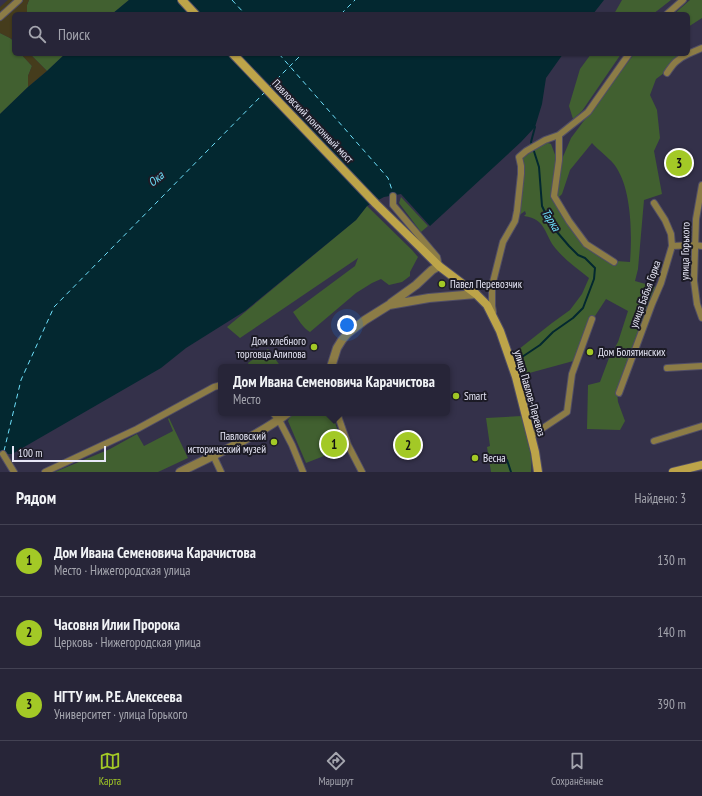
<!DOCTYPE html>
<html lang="ru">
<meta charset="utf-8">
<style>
:root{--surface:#272538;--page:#333143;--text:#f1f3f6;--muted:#a4a5ae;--line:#434253;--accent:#a3c926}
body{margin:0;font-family:"PT Sans Narrow",sans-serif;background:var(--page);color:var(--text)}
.scale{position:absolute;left:12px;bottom:10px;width:94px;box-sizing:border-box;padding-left:4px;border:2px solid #e8e8f8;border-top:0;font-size:11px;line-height:14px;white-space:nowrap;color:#e8e8f8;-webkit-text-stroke:3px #1c1b26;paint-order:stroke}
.you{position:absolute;left:347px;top:325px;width:14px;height:14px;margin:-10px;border:3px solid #fff;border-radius:50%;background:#1a73e8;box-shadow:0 0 0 6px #1a73e833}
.badge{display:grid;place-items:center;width:26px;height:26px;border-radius:50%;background:var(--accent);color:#111;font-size:13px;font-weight:700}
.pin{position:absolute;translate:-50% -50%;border:2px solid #fff;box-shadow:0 1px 4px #0006}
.popup{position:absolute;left:218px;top:364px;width:232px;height:52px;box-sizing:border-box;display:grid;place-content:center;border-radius:6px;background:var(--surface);filter:drop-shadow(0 1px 3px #0005);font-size:13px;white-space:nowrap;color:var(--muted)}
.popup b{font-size:15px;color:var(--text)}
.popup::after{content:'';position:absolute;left:50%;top:100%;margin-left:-8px;border:8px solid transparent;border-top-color:var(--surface)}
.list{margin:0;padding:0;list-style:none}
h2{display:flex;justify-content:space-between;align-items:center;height:52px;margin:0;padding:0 16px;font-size:17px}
h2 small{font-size:13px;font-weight:400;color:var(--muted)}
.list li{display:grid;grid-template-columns:26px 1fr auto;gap:12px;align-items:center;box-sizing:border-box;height:72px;padding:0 16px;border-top:1px solid var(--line)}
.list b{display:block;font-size:15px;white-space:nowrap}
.list p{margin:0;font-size:13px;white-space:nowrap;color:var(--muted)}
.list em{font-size:13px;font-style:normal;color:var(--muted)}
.icon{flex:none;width:22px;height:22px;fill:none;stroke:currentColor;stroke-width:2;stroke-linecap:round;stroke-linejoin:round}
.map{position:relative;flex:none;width:702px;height:472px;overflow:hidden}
.search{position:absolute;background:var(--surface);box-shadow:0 1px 3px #0004;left:12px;right:12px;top:12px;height:44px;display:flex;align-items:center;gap:10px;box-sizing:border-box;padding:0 14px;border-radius:6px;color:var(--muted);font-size:15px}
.sheet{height:268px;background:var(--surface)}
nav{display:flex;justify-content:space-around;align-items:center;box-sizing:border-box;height:56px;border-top:1px solid var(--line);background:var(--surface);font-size:11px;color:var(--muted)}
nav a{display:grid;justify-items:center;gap:2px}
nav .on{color:var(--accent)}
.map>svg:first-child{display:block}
</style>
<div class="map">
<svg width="702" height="472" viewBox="0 0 702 472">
<rect width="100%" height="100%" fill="#34314a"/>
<path fill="#416030" d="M29 0H129L112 14H27V5Z
M622 0H671L653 14H614Z
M690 0H702V18L688 27V14H674Z
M0 33C14 40 14 38 14 54H21L32 66 28 76V87L0 114Z
M30 54H65L47 71Z
M591 54H621L582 111 573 119 569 106 580 69Z
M634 54H678V56L664 73 656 79 650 95 657 110 660 138 654 151 662 194 644 200 638 269 635 281 656 287 617 392 618 402 625 421 620 430 587 429 588 385 600 382 609 358 618 342 628 311 606 299 595 316H591L577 360 522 375 514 353 552 323 570 310 582 294 589 278C578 269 565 260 556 249 544 235 547 219 524 216L526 214 525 211 518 216 524 167 522 158 528 152 545 142 551 144 557 160 553 200 584 246 613 265 616 261 630 262C632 235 632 191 616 167 612 160 598 150 592 143L570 170 562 194 558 198 556 193 562 159 571 138Z
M401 197 428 226 421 232 399 203Z
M367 206 412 250 418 257 410 272V276L402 282 389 285 381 279 372 283 356 293 310 332C303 328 298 319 293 312L355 266 358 258 240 338 227 327 356 220Z
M268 349 281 367H250L248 363Z
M295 413H332L339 435 324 440 329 454 306 463 288 421 290 416Z
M522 416C527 434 533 453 531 472H491L487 447 490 446 486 418Z
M169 418 188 458 158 472H55L110 449 137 434 144 446 173 431 168 419Z"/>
<path fill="#453c1c" d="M8 0H29L27 5V14H14V42L12 39 0 33V7Z
M21 54H30L47 71 28 87V76L32 66Z"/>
<path fill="#032830" d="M129 0H604L593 14H112Z
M65 54H563L546 78 542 104 535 127 521 142 430 226 401 194 384 197 367 206 356 220 245 311 186 348 161 368 12 454H3L0 457V114L28 87 47 71Z"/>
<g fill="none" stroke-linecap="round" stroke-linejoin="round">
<path stroke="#032830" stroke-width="2" d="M522 357 540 345 553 332 573 318 583 308 594 279 595 268 585 258 578 255 569 246 551 225 542 206 539 167 531 142 535 127 533 125
M507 460 511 472"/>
<path stroke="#6ee0fb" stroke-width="1" stroke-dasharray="5 4" stroke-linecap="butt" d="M232 0 245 14
M341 14 355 0
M279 54 388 178 393 193
M270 86 302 54
M4 451 21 380 54 307 265 92"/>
<g stroke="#514e66" stroke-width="8">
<path id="minor" d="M667 14 683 0
M0 17 19 0
M688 54 702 48
M667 73C673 64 677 59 688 54
M559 135V160L554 196 569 221 586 244 614 262
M702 185 696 219 694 281 697 304 702 318
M393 196V205L437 257 439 266
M672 246 695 245 702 246
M493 312 492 306V286L503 242 515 221 517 211 521 174V166L519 157 526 151 545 140 559 135 588 112 629 54
M667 368 702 366
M619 393 652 304 661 283 672 246 671 234 665 220 654 203
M273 413 279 420 292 445 303 472
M337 413 348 445 362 472
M531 436 567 412 572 374 592 319
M654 441 702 426
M3 454 14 472
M213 455 221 472
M45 472 137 429 214 387 221 385"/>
</g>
<g stroke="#514e66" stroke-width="10">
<path id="tertiary" d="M391 303 416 285 432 270 439 266
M331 367 337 348 342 340 348 333 365 320 389 305 429 298 476 294
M180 472C216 454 256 437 288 413"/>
</g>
<g stroke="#514e66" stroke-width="10">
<path id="secondary" d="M182 0 195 14
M233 54 376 204 421 248 439 266 476 294 487 305 500 331 516 377 535 452 538 472
M673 472 702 465"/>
</g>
<use href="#minor" stroke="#8c7c46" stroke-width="6"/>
<use href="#tertiary" stroke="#8c7c46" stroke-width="8"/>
<use href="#secondary" stroke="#bda449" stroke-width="8"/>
</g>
<g fill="#a3c926" stroke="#1c1b26" stroke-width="1.5">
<circle cx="442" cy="284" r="4"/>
<circle cx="314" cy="347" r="4"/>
<circle cx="590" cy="352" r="4"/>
<circle cx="456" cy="396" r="4"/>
<circle cx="274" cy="442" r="4"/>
<circle cx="475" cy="458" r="4"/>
</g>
<g text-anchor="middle" stroke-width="4" stroke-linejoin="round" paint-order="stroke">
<g font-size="11" fill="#e8e8f8" stroke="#1c1b26">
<text transform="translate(313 121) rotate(46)" y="4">Павловский понтонный мост</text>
<text transform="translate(685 251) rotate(-89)" y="4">улица Горького</text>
<text transform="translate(645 294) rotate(-70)" y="4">улица Бабья Горка</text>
<text transform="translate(530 393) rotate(74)" y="4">улица Павлов-Перевоз</text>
</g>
<g font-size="11" fill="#e8e8f8" stroke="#1c1b26" text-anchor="start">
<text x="450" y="288">Павел Перевозчик</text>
<text x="306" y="345" text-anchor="end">Дом хлебного<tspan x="306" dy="13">торговца Алипова</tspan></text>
<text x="598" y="356">Дом Болятинских</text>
<text x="464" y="400">Smart</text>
<text x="266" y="440" text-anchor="end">Павловский<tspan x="266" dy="13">исторический музей</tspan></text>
<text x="483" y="462">Весна</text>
</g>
<g font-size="12" font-style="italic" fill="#6ee0fb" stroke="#1c1b26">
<text transform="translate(156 179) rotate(-39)" y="4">Ока</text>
<text transform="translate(551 220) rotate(58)" y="4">Тарка</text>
</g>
</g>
</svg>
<div class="scale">100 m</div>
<div class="you"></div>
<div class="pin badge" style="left:334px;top:444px">1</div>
<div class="popup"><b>Дом Ивана Семеновича Карачистова</b>Место</div>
<div class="pin badge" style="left:408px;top:445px">2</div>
<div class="pin badge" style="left:679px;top:163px">3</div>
<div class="search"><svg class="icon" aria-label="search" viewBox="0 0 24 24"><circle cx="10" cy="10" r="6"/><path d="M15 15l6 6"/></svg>Поиск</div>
</div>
<section class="sheet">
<h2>Рядом<small>Найдено: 3</small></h2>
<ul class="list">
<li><span class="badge">1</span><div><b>Дом Ивана Семеновича Карачистова</b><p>Место · Нижегородская улица</p></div><em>130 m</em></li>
<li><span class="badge">2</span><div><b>Часовня Илии Пророка</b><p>Церковь · Нижегородская улица</p></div><em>140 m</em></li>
<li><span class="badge">3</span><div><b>НГТУ им. Р.Е. Алексеева</b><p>Университет · улица Горького</p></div><em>390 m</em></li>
</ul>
</section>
<nav>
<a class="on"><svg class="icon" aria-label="map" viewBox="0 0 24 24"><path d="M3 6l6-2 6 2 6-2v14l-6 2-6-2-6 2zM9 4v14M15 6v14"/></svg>Карта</a>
<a><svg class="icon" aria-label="directions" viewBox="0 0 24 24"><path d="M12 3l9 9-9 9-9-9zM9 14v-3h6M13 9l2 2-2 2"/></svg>Маршрут</a>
<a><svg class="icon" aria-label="saved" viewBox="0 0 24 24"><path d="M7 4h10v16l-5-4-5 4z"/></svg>Сохранённые</a>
</nav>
